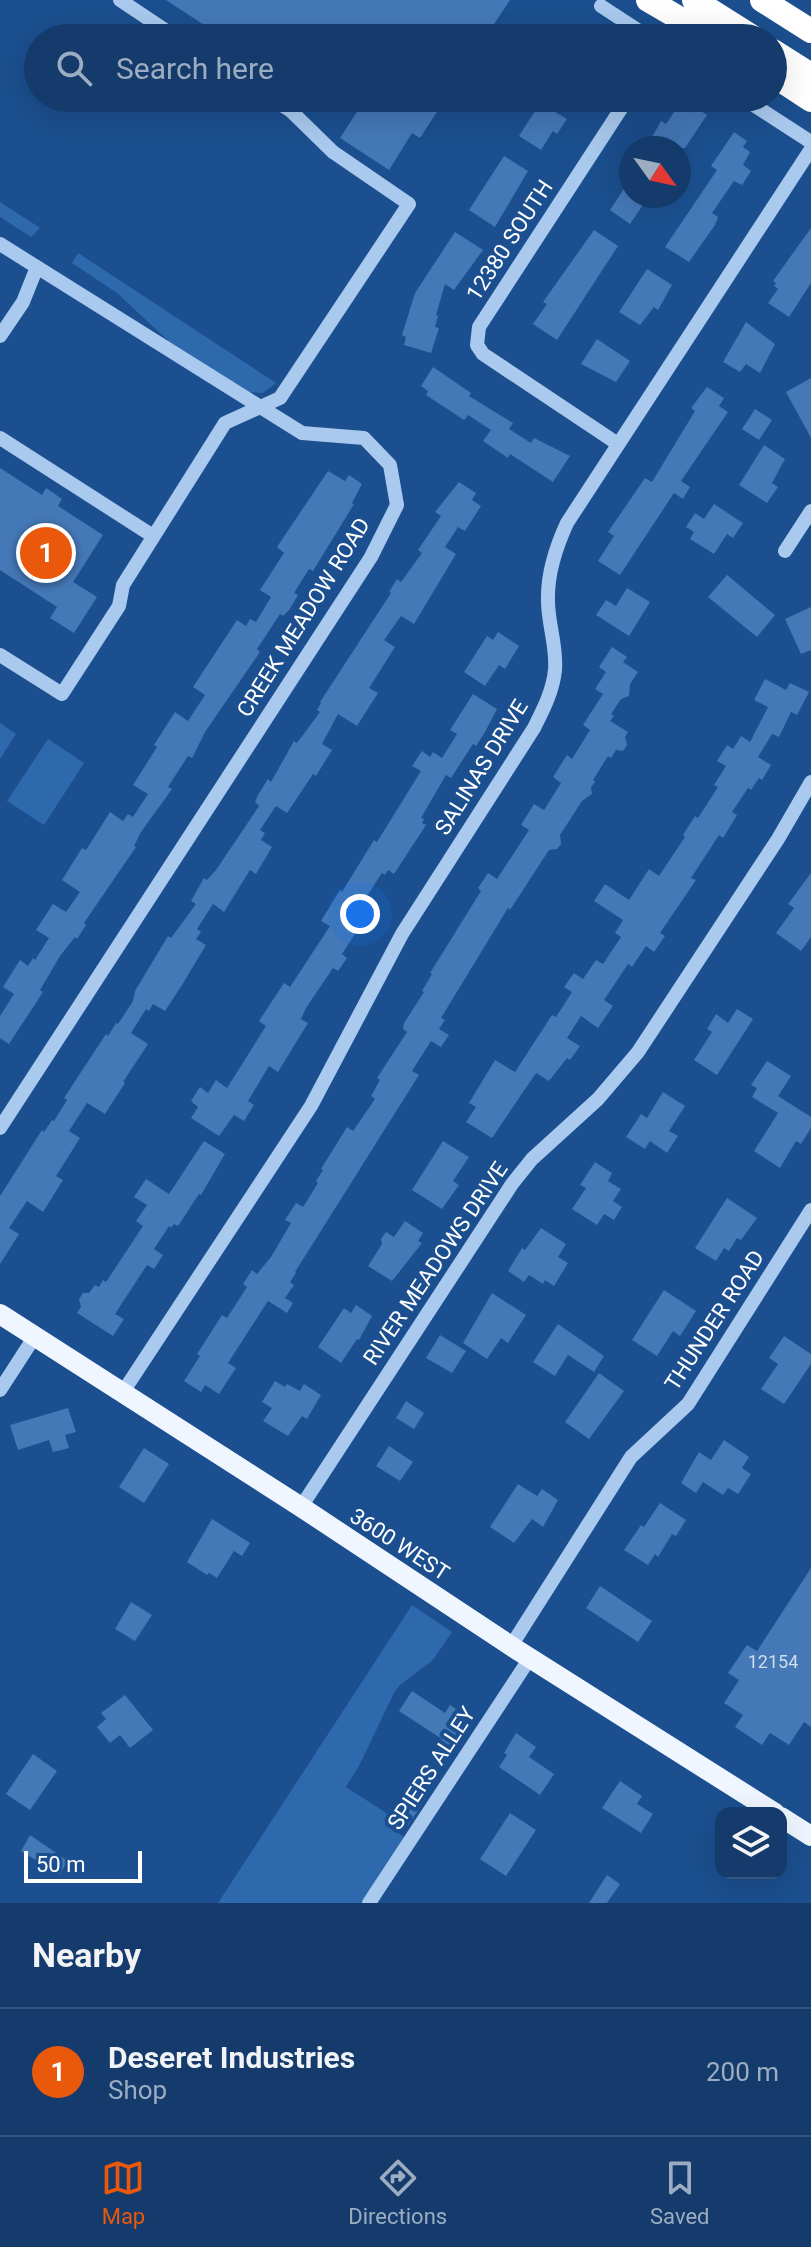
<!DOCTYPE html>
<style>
:root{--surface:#143b6b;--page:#1d4271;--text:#f1f3f6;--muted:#9dadc1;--line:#33557e;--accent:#ea580c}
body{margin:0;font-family:Roboto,sans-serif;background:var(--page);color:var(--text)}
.controls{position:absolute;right:24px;bottom:24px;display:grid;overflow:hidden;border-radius:16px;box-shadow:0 8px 32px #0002}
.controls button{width:72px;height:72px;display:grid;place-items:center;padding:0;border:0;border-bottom:2px solid var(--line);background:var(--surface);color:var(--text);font:40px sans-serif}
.compass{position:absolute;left:619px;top:136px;width:72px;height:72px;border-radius:50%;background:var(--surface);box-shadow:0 8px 32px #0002;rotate:123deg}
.scale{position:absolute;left:24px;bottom:20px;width:118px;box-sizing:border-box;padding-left:8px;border:4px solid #fff;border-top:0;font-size:22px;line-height:28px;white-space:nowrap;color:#fff;-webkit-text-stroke:6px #1b4f8f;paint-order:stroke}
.you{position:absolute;left:360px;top:914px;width:28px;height:28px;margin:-20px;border:6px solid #fff;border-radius:50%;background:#1a73e8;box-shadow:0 0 0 12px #1a73e833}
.badge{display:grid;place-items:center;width:52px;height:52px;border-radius:50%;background:var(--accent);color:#fff;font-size:26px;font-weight:700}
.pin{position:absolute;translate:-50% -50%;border:4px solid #fff;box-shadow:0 2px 8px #0006}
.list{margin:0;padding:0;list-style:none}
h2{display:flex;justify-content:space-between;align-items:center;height:104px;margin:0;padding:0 32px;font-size:34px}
h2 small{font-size:26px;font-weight:400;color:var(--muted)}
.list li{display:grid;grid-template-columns:52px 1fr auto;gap:24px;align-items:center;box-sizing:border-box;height:128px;padding:0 32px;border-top:2px solid var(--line)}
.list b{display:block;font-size:30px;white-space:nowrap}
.list p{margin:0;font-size:26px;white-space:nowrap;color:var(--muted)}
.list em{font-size:26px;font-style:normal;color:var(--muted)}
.icon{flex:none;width:44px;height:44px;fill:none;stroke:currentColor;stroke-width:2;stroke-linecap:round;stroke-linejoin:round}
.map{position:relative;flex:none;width:811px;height:1903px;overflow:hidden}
.search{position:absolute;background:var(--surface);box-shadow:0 8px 32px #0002;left:24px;right:24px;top:24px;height:88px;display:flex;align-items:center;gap:20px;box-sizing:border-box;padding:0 28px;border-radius:44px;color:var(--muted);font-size:30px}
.sheet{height:232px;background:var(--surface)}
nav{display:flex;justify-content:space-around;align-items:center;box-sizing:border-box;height:112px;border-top:2px solid var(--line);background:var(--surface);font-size:22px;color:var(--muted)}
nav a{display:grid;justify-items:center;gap:4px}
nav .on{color:var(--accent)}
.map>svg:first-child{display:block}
</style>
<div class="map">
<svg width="811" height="1903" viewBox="0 0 811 1903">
<rect width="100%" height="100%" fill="#1b4f8f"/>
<path fill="#2e69ad" d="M0 202 40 228 31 237 0 217Z
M78 253 276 383 263 393 246 392 176 348 117 293 72 263Z
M0 723 16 734 0 759Z
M48 739 84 763 44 825 7 801Z
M412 1605 452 1632 433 1660 400 1685 394 1693 358 1768 346 1787 391 1816 385 1825 404 1837 362 1903H218Z"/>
<path fill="#4478b7" d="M166 0H510L485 38H224Z
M366 98H446L420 138 412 133 389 170 340 138Z
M686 101 707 115 685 148H646L661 121 666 124 679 105 682 107Z
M543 105 567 119 557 134 553 131 541 150 519 136 535 111 538 112Z
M734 132 747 141 743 147 750 152 743 165 751 171 742 185 734 181 712 213 718 217 715 225 689 262 665 247 717 170 711 166Z
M504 156 528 171 495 227 469 210Z
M631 178V196H649L630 224 610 210Z
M811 228V283L789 317 768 303 778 289 774 286 776 283 773 281Z
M594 230 618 246 557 340 533 324 547 304 543 302Z
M455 232 483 250 454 290 445 284 436 315 438 316 435 327 439 328 431 353 404 345 406 337 402 335 415 293Z
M647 269 672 285 658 310 654 307 640 325 619 312Z
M746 322 775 344 760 373 746 364 740 372 723 362Z
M597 339 630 361 616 382 581 364Z
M433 367 471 393 469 396 513 423 509 429 531 443 534 438 570 456 553 482 510 454 508 458 483 441 491 430 468 415 464 420 426 395 428 391 421 386Z
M811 378V438L786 392Z
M707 387 724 398 719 406 728 412 681 481 690 487 683 499 674 493 620 575 598 561 614 536 608 532 645 478 652 482 695 411 691 408Z
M755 409 772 420 759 440 742 429Z
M764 445 785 459 772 483 778 487 767 503 739 485Z
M0 468 42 495 46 488 62 499 58 506 103 535 73 582 97 597 74 633 50 618 57 607 0 570Z
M328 471 345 481 349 475 362 484 352 503 354 504 313 571 309 569 294 593 298 595 289 610 283 616 280 614 257 649 260 652 205 732 192 758 188 756 175 776 168 787 172 789 141 832 134 846 136 847 84 923 86 925 77 939 75 937 60 956 40 990 43 992 9 1044 0 1038V1016L14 994 3 987 20 960 28 966 33 958 35 960 49 938 36 930 53 904 66 912 80 892 62 880 82 848 86 850 110 812 123 821 128 814 133 817 148 794 133 785 157 747 154 745 175 712 188 721 205 695 193 687 237 620 246 626 250 619 256 622 271 597 260 590 284 553 277 547Z
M459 482 476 493 472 500 481 506 465 531 458 527 445 547 456 554 414 624 401 616 384 640 395 647 369 688 378 693 357 726 338 714 322 744 332 750 316 776 313 774 287 813 276 806 260 830 265 833 261 840 272 847 256 874 250 870 224 912 213 904 197 929 201 932 196 939 206 945 182 985 165 1011 153 1004 149 1011 146 1009 131 1033 148 1044 123 1082 125 1083 105 1114 87 1103 69 1131 80 1138 56 1176 63 1180 43 1212 27 1201 9 1228 19 1234 0 1264V1196L42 1130 44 1132 52 1120 54 1121 67 1100 64 1098 106 1034 108 1036 116 1023 118 1024 133 1001 135 991 168 936 171 938 196 904 191 901 204 878 207 880 216 870 259 806 255 802 258 795 268 779 271 782 294 741 297 743 320 712 317 710 321 703 320 702 391 593 389 592 397 579 401 582 422 553 418 550 441 516 435 512Z
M714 504 743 523 733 538 727 534 714 554 690 539 694 532 686 527 695 513 704 519Z
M727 575 775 615 757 637 708 597Z
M627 588 650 602 629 636 596 615 606 600 616 606Z
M811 607V650L801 654 785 619Z
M498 632 519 646 505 669 499 665 485 686 464 672 487 636 493 640Z
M612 647 627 657 623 662 638 672 630 684 629 696 621 699 611 714 614 716 610 721 628 732 625 737 627 745 623 751 616 750 611 758 608 756 593 780 595 782 591 787 592 794 582 801 560 835 561 844 557 849 549 850 510 910 508 908 441 1018 445 1020 439 1029 449 1035 441 1047 431 1041 412 1071 419 1075 295 1272 296 1273 290 1282 294 1285 285 1298 293 1303 287 1313 268 1301 228 1363 236 1368 219 1394 205 1385 201 1392 184 1381 200 1356 197 1354 222 1315 227 1318 247 1287 243 1284 252 1270 257 1274 271 1257 291 1223 285 1220 296 1203 303 1207 318 1183 316 1181 323 1170 321 1169 347 1127 353 1131 375 1099 371 1096 380 1080 377 1078 407 1032 403 1029 404 1023 424 992 422 991 432 974 430 973 481 891 478 888 488 873 497 879 529 830 521 825 534 804 544 810 561 783 553 777 567 755 572 759 590 730 583 725 603 694 595 689 606 672 599 667Z
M765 679 786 690 790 683 809 692 797 715 791 712 779 737 772 734 758 757 771 765 762 780 759 778 751 790 748 788 732 812 737 815 723 838 719 835 691 878 696 880 660 933 665 936 654 952 646 946 632 967 628 964 604 1000 613 1006 598 1028 581 1016 567 1038 580 1046 570 1060 567 1058 549 1081 536 1073 492 1138 466 1122 476 1107 469 1103 495 1060 515 1072 552 1015 556 1017 572 992 564 987 574 973 583 979 596 960 603 964 621 937 615 933 623 920 594 901 605 884 629 900 649 869 659 876 685 837 683 835 695 816 698 818 718 787 714 785 726 766 717 761 727 745 733 749 741 736 750 742 768 707 754 700Z
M473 694 497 709 485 732 476 746 473 744 451 778 446 775 421 818 424 819 422 823 426 825 394 874 388 870 385 875 382 873 354 916 353 921 360 926 342 954 347 958 338 971 333 968 306 1008 301 1019 308 1023 278 1072 269 1066 248 1101 254 1105 244 1121 234 1115 219 1136 191 1118 198 1107 191 1101 200 1087 208 1093 216 1080 227 1088 266 1026 259 1021 284 983 290 987 330 926 321 921 340 890 342 892 374 840 377 842 421 771 412 766 422 751 430 757 433 752 442 758 457 734 450 730Z
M811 873V937L801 951 776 933 794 908 788 904Z
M737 1009 753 1019 717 1075 694 1060 712 1032 707 1029 716 1014 728 1023Z
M767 1061 791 1076 778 1096 811 1117V1128L801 1144 796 1141 780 1168 754 1151 778 1113 752 1097 757 1088 751 1085Z
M663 1092 685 1106 669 1131 678 1136 667 1153 650 1141 645 1149 626 1137 641 1114 647 1118Z
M204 1141 225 1154 201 1195 199 1194 178 1226 174 1224 171 1228 169 1226 154 1249 163 1255 154 1269 147 1265 115 1314 124 1319 113 1336 77 1313 81 1307 79 1299 83 1293H89L95 1285 99 1287 103 1280 106 1282 143 1226 136 1221 147 1205 134 1197 146 1179 169 1194Z
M443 1141 469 1157 453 1181 459 1185 442 1209 412 1190Z
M595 1162 612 1173 608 1181 621 1189 613 1201 622 1207 614 1220 604 1214 597 1225 572 1209 586 1188 580 1185Z
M727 1198 757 1218 741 1240 737 1238 729 1251 724 1248 716 1261 695 1248Z
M405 1221 423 1233 418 1241 422 1243 392 1281 368 1266 382 1244 381 1239 386 1232 394 1237Z
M541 1228 566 1244 558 1257 568 1263 554 1286 545 1280 543 1284 529 1275 524 1282 508 1271 522 1248 525 1250Z
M664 1290 696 1311 680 1336 673 1331 657 1356 632 1340Z
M492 1293 526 1315 508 1343 501 1338 487 1359 463 1343Z
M356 1305 372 1316 359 1340 357 1339 341 1363 318 1347 344 1308 351 1313Z
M558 1324 604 1356 594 1372 568 1355 555 1376 533 1362Z
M440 1335 466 1351 452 1373 426 1358Z
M784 1336 811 1354V1364L784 1404 761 1389 778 1364 769 1358Z
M599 1373 624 1391 589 1439 565 1422Z
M275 1381 285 1387 287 1384 300 1391 304 1384 321 1395 307 1419 302 1416 288 1436 263 1421 272 1408 262 1402Z
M406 1401 424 1413 414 1429 396 1418Z
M68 1408 76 1432 65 1435 69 1448 53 1452 49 1440 18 1450 10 1425Z
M724 1440 749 1457 742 1468 751 1474 738 1494 728 1488 723 1495 703 1482 696 1493 681 1483 699 1452 711 1460Z
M389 1446 413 1462 400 1481 376 1466Z
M144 1448 169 1464 144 1503 119 1487Z
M518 1484 537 1496 542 1489 558 1500 543 1527 532 1519 514 1543 490 1527Z
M660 1503 686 1520 676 1536 672 1534 658 1557 655 1554 648 1565 624 1550 641 1525 644 1527Z
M212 1519 250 1543 242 1556 234 1551 217 1578 209 1573 207 1575 187 1562Z
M811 1568V1727L804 1722 789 1745 770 1733 762 1745 735 1727 743 1715 724 1703 739 1680 728 1673 747 1645 757 1651Z
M600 1586 652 1621 638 1642 586 1608Z
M131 1602 152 1615 135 1641 115 1629Z
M412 1691 445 1713 450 1705 472 1720 447 1758 435 1750 442 1739 399 1711Z
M125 1695 153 1730 130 1748 120 1735 110 1743 97 1727 106 1719 101 1713Z
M516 1733 536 1747 529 1757 554 1774 540 1795 499 1767 507 1755 504 1753Z
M33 1754 57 1771 30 1810 6 1794Z
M620 1781 642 1796 637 1804 653 1814 641 1833 602 1808Z
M406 1793 422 1804 407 1827 391 1816Z
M510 1813 536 1830 506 1876 480 1859Z
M30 1835 68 1861 59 1875 21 1851Z
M607 1875 620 1884 607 1903H589Z"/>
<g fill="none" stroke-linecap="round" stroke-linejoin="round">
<path stroke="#a9c9ee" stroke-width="14" d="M120 0 177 38
M601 6 650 38
M743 98 811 142
M0 244 302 433 364 438 390 465 397 505 371 557 0 1128
M0 336 23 302 37 267
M0 438 153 536
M618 444 483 354 477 345 479 327 628 98
M785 551 811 511
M0 655 62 694 119 606 123 585 225 423 280 398 409 204 333 152 291 111 271 98
M0 1390 35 1336
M123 1392 311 1106 402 934 534 728C543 710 553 691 555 670 557 646 548 624 548 601 547 574 556 547 567 523L811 149
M301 1507 512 1184 532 1159 598 1099 638 1052 778 839 811 782
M511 1646 631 1457 688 1404 811 1210
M369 1903 530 1658"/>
<path stroke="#f0f6ff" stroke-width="20" d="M0 1314 301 1507 511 1646 775 1813
M781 1817 811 1836"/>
<path stroke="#fff" stroke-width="24" d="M648 0 713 38
M694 0 754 38
M762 0 811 31
M773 51 811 75
M773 75 811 100"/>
</g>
<g text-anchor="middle" stroke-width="8" stroke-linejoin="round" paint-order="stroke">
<g font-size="18" fill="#d0dded">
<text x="773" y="1668">12154</text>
</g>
<g font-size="22" fill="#fff" stroke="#1b4f8f">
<text transform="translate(509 240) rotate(-57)" y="8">12380 SOUTH</text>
<text transform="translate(303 617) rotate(-58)" y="8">CREEK MEADOW ROAD</text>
<text transform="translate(481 767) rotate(-58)" y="8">SALINAS DRIVE</text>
<text transform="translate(435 1263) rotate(-56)" y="8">RIVER MEADOWS DRIVE</text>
<text transform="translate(714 1320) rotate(-57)" y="8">THUNDER ROAD</text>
<text transform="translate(400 1544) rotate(33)" y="8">3600 WEST</text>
<text transform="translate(431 1768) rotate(-57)" y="8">SPIERS ALLEY</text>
</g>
</g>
</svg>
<div class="controls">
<button><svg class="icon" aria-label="layers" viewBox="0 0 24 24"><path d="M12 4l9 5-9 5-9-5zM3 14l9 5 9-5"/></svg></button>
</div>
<svg class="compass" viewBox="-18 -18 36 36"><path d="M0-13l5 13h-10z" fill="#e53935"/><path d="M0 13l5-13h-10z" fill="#9dadc1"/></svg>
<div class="scale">50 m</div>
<div class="you"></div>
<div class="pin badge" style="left:46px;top:553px">1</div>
<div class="search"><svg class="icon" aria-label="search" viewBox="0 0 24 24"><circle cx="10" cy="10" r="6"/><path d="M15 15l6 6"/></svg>Search here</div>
</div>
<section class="sheet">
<h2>Nearby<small></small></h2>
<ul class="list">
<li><span class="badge">1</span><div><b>Deseret Industries</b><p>Shop</p></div><em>200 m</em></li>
</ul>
</section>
<nav>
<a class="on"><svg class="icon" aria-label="map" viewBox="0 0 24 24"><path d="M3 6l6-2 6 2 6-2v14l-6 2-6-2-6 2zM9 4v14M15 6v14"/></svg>Map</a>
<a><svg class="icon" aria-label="directions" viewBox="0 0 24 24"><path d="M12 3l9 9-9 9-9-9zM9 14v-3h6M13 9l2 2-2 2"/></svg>Directions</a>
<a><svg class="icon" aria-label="saved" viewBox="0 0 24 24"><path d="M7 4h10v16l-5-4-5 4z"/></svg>Saved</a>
</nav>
